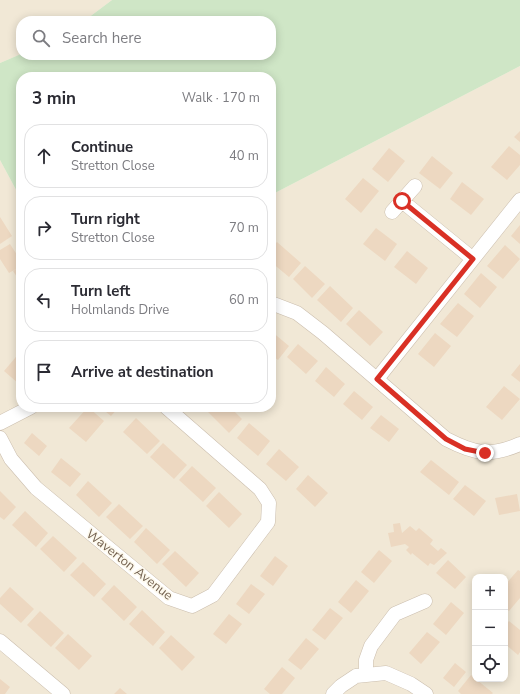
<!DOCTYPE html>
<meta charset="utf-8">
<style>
:root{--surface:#fff;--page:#f2f2f3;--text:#2b2b33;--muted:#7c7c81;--line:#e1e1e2}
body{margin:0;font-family:"Nunito Sans",sans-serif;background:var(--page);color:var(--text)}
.controls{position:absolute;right:12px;bottom:12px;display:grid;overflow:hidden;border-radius:8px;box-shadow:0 2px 10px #0003}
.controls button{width:36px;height:36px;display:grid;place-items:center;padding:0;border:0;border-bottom:1px solid var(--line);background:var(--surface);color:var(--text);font:20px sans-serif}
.stop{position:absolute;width:12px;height:12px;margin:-9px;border:3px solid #d93025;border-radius:50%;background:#fff}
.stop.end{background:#d93025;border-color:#fff;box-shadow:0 1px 4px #0008}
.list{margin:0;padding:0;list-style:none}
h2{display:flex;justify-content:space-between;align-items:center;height:52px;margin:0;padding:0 16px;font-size:17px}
h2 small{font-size:13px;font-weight:400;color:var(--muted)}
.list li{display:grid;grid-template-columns:26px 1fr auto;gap:12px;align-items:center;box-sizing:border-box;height:64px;margin:0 8px 8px;padding:0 8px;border:1px solid var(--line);border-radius:16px}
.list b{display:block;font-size:15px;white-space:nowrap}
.list p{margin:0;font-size:13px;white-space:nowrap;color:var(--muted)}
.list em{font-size:13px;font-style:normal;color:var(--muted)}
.icon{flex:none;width:22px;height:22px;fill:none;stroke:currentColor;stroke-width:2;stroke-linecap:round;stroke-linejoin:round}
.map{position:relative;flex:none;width:520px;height:694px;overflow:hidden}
.search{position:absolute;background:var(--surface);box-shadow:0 2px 10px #0003;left:16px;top:16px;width:260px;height:44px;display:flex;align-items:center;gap:10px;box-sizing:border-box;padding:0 14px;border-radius:16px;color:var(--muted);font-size:15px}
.panel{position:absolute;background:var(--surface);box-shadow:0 2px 10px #0003;left:16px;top:72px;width:260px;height:340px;border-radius:16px}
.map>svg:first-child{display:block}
</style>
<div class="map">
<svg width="520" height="694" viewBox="0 0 520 694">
<rect width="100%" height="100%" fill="#faf5e7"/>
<path fill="#f1e8d6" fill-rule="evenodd" d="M0 0H112L84 21H21V54L0 63Z
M520 66V694H0V160L21 199V407H271V195ZM475 577H505V679H475Z"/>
<path fill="#cfe6c6" d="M112 0H520V66L271 195V77H21V199L0 160V63L21 54 271 55V21H84Z"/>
<path fill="#edd8c1" d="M520 131V142L514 137Z
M509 146 520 155V165L507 180 491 167Z
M389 148 405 161 388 182 372 169Z
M432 156 453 173 440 189 419 173Z
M363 178 379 191 361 213 345 199Z
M462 182 484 199 471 215 450 199Z
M0 217 12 236 0 244Z
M520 225V244L511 236Z
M376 228 397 244 385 261 363 244Z
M277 242 301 263 289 277 271 262V249Z
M10 244 21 261V266L9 273 0 259V250Z
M505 245 520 259 503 279 487 266Z
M407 251 428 268 416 284 394 267Z
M21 266V283L13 271Z
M305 266 325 284 312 298 293 279Z
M481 273 497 287 480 308 464 294Z
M330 286 353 308 341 322 317 300Z
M458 303 474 316 457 337 440 324Z
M359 310 383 332 370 346 346 324Z
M271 331 289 346 278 360 271 355Z
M435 333 451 346 434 367 418 354Z
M298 344 318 361 306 374 287 357Z
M21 351V381L19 384 4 371Z
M520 364V382L511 375Z
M326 367 345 384 334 397 315 381Z
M504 386 520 399 502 420 486 407Z
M354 391 373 407 362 420 343 404Z
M88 407 104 421 86 442 69 428Z
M100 407H119L111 416Z
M209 407H230L242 419 229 433 206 410Z
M381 415 399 429 389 442 370 428Z
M136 418 160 441 147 454 123 432Z
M249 423 270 441 258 456 237 438Z
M32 433 47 446 39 456 24 443Z
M163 443 187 465 174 479 150 457Z
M279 449 299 467 286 481 266 464Z
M61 458 81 474 70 487 51 472Z
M431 460 459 482 449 495 420 472Z
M192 466 216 488 203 502 179 480Z
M308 475 328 493 315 507 296 489Z
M88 481 112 503 99 517 76 495Z
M465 485 486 501 474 516 453 499Z
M0 491 16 507 4 520 0 517Z
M219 492 242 514 229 528 206 506Z
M517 494 520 511 499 515 495 498Z
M119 504 143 526 130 539 106 517Z
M25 511 48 533 36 547 12 525Z
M400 523 402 533 410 526 416 531 419 528 433 540 430 544 438 551 441 548 447 553 434 565 430 563 428 566 412 553 411 555 406 550 409 547 405 544 391 547 388 533 394 532 393 524Z
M146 528 170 550 157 564 134 542Z
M53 536 77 558 64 572 40 549Z
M379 550 392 561 374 583 361 572Z
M175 551 199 573 186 587 162 564Z
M275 556 288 566 273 586 260 576Z
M448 560 466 577 455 589 436 573Z
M83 562 106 584 94 597 70 575Z
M518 570 520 571V598L509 611 505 608V585Z
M356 580 369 591 351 613 338 602Z
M251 584 265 594 249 614 236 604Z
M114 585 137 607 124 621 101 599Z
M10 587 34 609 21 623 0 604V598Z
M451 602 464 613 446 635 433 624Z
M330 608 343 618 325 640 312 630Z
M142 610 165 632 153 646 129 624Z
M40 611 64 633 51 647 27 625Z
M229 614 242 624 226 644 213 634Z
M509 621 520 630V652L518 655 505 644V626Z
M427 632 440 642 421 664 409 653Z
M68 634 92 656 79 670 55 648Z
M171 635 195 657 182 671 159 648Z
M306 638 319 649 301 670 288 660Z
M455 663 466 672 454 687 443 678Z
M282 667 295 678 282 694H270L264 689Z
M471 675 493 693 492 694H461L458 691Z
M0 679 10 687 5 694H0Z
M120 688 127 694H114Z"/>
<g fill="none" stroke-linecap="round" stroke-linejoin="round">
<g stroke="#cbbeae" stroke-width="15">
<path id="street" d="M402 201 473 259
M392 212 415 186
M271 303 297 313 323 333 446 439C475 454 490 457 520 444
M377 379 520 200
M0 423 31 407
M0 438 11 459 36 488 169 598 192 606 213 595 268 522 269 503 260 489 166 407
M0 641 63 694
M366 675V660L371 646 395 614 425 601
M333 694 341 686 356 676 386 673 411 684 426 694"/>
</g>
<use href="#street" stroke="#fff" stroke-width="14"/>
</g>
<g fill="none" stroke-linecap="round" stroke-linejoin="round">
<path stroke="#d93025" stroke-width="5" d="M402 201 473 259 377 379 446 439 465 449 485 453"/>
</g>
<g text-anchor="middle" stroke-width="3" stroke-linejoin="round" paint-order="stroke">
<g font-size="13" fill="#715f4e" stroke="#fdf9ed">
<text transform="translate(130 564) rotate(38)" y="5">Waverton Avenue</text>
</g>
</g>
</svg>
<div class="controls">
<button>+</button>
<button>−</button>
<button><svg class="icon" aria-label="locate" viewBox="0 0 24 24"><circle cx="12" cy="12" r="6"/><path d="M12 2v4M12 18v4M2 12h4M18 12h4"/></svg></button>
</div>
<div class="stop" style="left:402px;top:201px"></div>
<div class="stop end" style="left:485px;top:453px"></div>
<div class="search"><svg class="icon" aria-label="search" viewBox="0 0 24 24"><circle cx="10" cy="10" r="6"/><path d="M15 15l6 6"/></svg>Search here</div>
<section class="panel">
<h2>3 min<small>Walk · 170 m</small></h2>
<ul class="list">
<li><svg class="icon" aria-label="ahead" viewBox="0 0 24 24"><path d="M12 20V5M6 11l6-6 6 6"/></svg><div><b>Continue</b><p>Stretton Close</p></div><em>40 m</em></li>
<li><svg class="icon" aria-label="right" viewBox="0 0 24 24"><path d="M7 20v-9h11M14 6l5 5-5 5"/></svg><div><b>Turn right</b><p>Stretton Close</p></div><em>70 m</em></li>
<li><svg class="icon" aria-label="left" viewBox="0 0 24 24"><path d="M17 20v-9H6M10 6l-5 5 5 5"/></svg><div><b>Turn left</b><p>Holmlands Drive</p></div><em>60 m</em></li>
<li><svg class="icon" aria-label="arrive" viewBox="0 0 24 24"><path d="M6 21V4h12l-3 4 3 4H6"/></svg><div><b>Arrive at destination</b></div></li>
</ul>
</section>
</div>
